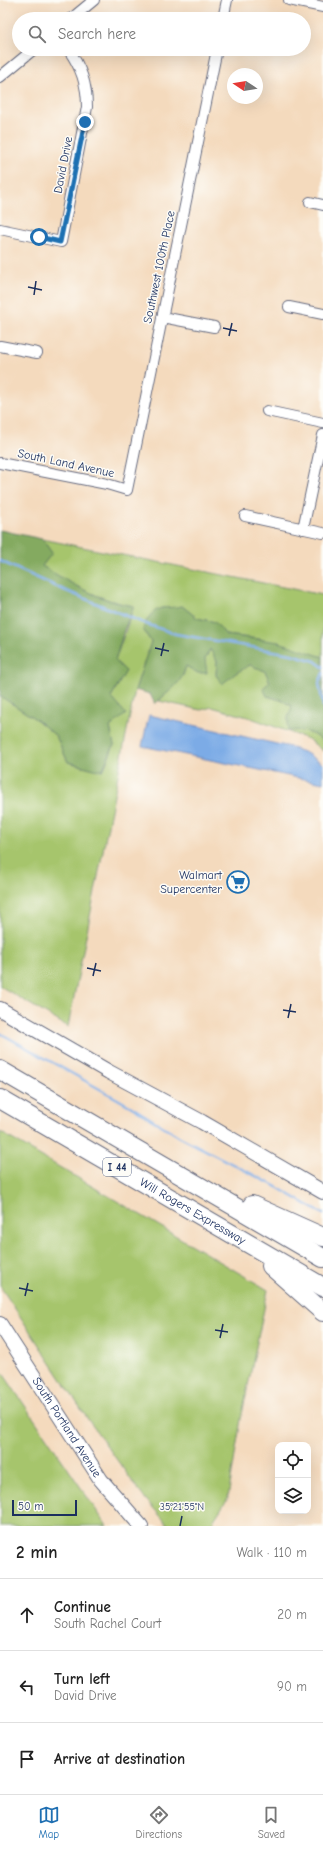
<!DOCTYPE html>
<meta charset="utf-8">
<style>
:root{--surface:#fff;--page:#f2f2f2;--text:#222;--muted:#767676;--line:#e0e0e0;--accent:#1f6fb2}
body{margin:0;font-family:"Comic Neue",sans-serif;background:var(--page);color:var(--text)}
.controls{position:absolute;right:12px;bottom:12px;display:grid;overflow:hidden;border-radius:8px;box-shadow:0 4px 16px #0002}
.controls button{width:36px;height:36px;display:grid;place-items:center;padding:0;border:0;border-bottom:1px solid var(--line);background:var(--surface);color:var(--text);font:20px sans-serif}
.compass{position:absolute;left:227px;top:68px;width:36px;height:36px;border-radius:50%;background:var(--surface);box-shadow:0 4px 16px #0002;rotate:282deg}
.scale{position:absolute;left:12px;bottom:10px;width:65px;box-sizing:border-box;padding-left:4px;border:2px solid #1b2f5e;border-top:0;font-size:11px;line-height:14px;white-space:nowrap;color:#1b2f5e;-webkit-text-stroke:3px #fdfcf7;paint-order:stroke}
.stop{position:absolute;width:12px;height:12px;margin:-9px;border:3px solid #1f6fb2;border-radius:50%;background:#fff}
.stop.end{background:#1f6fb2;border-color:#fff;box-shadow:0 1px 4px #0008}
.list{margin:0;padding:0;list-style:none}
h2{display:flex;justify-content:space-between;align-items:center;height:52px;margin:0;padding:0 16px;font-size:17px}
h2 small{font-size:13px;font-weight:400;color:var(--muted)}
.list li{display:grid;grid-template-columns:26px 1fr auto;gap:12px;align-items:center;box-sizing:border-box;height:72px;padding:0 16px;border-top:1px solid var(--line)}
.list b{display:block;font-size:15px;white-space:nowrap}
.list p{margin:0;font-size:13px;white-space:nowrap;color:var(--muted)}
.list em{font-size:13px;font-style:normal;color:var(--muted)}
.icon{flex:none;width:22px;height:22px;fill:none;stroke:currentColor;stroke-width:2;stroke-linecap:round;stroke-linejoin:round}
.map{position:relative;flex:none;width:323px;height:1526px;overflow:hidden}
.search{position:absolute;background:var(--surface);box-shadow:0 4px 16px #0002;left:12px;right:12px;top:12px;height:44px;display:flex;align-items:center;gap:10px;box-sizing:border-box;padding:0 14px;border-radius:22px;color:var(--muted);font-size:15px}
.sheet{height:268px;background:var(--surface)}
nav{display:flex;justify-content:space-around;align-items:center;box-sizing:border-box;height:56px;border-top:1px solid var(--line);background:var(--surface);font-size:11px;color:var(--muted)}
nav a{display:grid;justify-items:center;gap:2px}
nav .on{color:var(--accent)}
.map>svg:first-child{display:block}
</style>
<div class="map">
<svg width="323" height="1526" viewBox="0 0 323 1526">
<rect width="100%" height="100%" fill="#fdfcf7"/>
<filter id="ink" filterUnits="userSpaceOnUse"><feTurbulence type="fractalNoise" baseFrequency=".025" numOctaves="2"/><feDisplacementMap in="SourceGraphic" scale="8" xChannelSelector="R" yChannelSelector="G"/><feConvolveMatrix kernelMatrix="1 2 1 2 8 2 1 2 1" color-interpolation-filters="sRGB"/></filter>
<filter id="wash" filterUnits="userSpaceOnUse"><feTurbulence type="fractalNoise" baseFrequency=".012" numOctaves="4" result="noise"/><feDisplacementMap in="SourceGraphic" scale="16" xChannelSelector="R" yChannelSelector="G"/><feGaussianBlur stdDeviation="0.9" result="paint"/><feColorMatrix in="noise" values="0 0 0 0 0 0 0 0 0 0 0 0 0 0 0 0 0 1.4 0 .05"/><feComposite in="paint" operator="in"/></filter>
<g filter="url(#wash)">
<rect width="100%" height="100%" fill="#f4dabd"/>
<path fill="#a6c56c" stroke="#607a65" d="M42 539 323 595V657L259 639 226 635 215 622 197 618 182 606 174 609 161 608 143 629 151 642 135 690 68 1027 0 986V696L37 720 56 736 68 762 103 771 114 745 110 727 111 697 126 671 115 661 134 606C100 601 71 584 42 566L52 553Z
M210 649 217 661 216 675 222 683 236 673 250 665 265 671 270 682 267 696 281 700 293 706 288 718 301 729 318 737 323 742V751L308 739 251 718 212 707 201 710 159 701 183 676 186 666 198 673Z
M0 1132 268 1290 241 1419 228 1498 210 1526H169L142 1495 87 1418 0 1286Z
M0 1369 107 1526H0Z"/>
<path fill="#84aa60" stroke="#506c5f" d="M0 530 42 539 52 553 42 566C72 584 99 601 134 606L124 630 115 661 126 671 111 697 126 714 110 727 114 745 102 771 68 762 56 736 37 720 0 696Z
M182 606 197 618 215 622 226 635 279 642 323 657V742C313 732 302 729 288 731V718L292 706 281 700 267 696 263 688 270 682 265 671 250 665 236 673 222 684 216 675 217 661 210 649 205 659 207 673H198L186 666C181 686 169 690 155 704L150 694 135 690 151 642 143 629C146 620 152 610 162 608 170 607 175 608 182 606Z"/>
<path fill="#7babe6" stroke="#4b6da2" d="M149 715 290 747 306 753 323 764V783L142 746Z"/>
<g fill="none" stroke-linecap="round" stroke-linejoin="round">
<path stroke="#7babe6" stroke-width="2.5" d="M0 561 64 590 146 624 176 634 291 654 315 661 323 667
M323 673 319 683 323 706
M0 1033 130 1106 180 1137 273 1185 323 1214"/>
</g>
</g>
<g filter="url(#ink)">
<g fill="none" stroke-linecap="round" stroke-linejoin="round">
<g stroke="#676b7f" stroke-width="12">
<path id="street" d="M289 0 323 7
M71 19 94 0
M223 19 227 0
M0 77 34 49
M310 202 323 205
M0 229 61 242 87 107C87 84 81 67 68 49
M289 307 323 314
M162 317 214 327
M0 346 37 353
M267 411 323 423
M0 463 107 484 127 490 217 49
M245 516 323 533
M303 529 323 435"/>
</g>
<g stroke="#676b7f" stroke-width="16">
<g id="secondary">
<path d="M0 1009 109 1072 202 1122 323 1192"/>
<path id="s1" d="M0 1324 101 1480 141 1526"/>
</g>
</g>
<g stroke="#676b7f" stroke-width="20">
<g id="highway">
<path d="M0 1070 323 1258"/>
<path id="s2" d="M0 1099 323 1287"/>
<path d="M252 1205 323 1237"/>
<path d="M271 1266 323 1312"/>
</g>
</g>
<use href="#street" stroke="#fff" stroke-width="10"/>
<use href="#secondary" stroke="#fff" stroke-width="14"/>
<use href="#highway" stroke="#fff" stroke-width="18"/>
</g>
</g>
<g fill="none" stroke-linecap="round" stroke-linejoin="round" filter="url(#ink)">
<path stroke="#1f6fb2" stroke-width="5" d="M39 237 60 242 85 122"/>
</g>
<path fill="none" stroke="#1b2f5e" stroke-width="1.5" d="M28 287 42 290M34 295 36 281M223 328 237 331M229 336 232 323M155 648 169 651M161 656 164 643M87 968 101 971M93 976 96 963M283 1010 296 1012M288 1018 291 1004M19 1288 33 1291M25 1296 28 1283M215 1330 228 1332M220 1338 223 1324M180 1526 182 1516"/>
<defs>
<g id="supermarket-ring" transform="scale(1.15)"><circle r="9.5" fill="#fdfcf7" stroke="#1f6fb2" stroke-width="1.5"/><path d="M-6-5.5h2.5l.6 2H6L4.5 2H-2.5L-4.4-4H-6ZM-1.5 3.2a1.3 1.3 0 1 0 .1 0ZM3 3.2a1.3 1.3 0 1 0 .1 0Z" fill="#1f6fb2"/></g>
</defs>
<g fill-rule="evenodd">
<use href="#supermarket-ring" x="238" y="882"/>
</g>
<g text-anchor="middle" stroke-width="3" stroke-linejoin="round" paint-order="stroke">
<rect fill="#fdfcf7" stroke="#5f6c8c" stroke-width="1" x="103" y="1158" width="28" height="18" rx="3"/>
<g font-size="11" font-weight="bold" fill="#1b2f5e">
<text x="117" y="1171">I 44</text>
</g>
<g font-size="12" fill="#1b2f5e" stroke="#fdfcf7">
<text transform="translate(63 165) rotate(-79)" y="4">David Drive</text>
<text transform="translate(159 267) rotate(-78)" y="4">Southwest 100th Place</text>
<text transform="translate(66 463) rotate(12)" y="4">South Land Avenue</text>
<text dy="4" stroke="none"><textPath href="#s2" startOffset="223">Will Rogers Expressway</textPath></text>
<text dy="4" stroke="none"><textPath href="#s1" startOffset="123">South Portland Avenue</textPath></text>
</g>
<g font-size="12" fill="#1b2f5e" stroke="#fdfcf7" text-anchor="end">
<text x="222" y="879">Walmart<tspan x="222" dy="14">Supercenter</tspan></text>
</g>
</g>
<g font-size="10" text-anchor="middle" fill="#1b2f5e" stroke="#fdfcf7" stroke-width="3" stroke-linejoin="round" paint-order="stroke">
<text x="182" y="1510">35°21'55"N</text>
</g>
</svg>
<div class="controls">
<button><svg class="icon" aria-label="locate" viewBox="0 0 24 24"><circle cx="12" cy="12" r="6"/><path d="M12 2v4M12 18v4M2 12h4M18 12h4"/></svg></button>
<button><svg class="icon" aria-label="layers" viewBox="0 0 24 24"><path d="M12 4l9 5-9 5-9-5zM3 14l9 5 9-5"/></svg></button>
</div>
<svg class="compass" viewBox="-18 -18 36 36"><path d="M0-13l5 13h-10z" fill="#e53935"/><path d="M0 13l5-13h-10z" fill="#767676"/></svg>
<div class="scale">50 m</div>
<div class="stop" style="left:39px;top:237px"></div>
<div class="stop end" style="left:85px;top:122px"></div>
<div class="search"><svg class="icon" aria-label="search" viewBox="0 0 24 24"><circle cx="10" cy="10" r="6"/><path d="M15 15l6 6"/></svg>Search here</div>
</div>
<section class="sheet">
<h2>2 min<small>Walk · 110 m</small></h2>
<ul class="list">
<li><svg class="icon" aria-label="ahead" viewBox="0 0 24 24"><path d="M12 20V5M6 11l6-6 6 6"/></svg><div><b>Continue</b><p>South Rachel Court</p></div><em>20 m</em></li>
<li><svg class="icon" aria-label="left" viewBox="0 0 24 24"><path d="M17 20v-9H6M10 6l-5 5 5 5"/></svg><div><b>Turn left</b><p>David Drive</p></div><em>90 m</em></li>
<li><svg class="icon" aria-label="arrive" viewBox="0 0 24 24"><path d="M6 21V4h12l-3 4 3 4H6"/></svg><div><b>Arrive at destination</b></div></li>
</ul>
</section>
<nav>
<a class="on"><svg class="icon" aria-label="map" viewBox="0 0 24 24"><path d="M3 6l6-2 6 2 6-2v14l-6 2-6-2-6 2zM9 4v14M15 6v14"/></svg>Map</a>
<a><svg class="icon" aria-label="directions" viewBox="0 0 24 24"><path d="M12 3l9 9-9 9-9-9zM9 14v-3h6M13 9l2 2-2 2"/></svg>Directions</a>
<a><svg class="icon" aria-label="saved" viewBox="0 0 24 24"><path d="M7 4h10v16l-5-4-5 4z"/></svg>Saved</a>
</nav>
